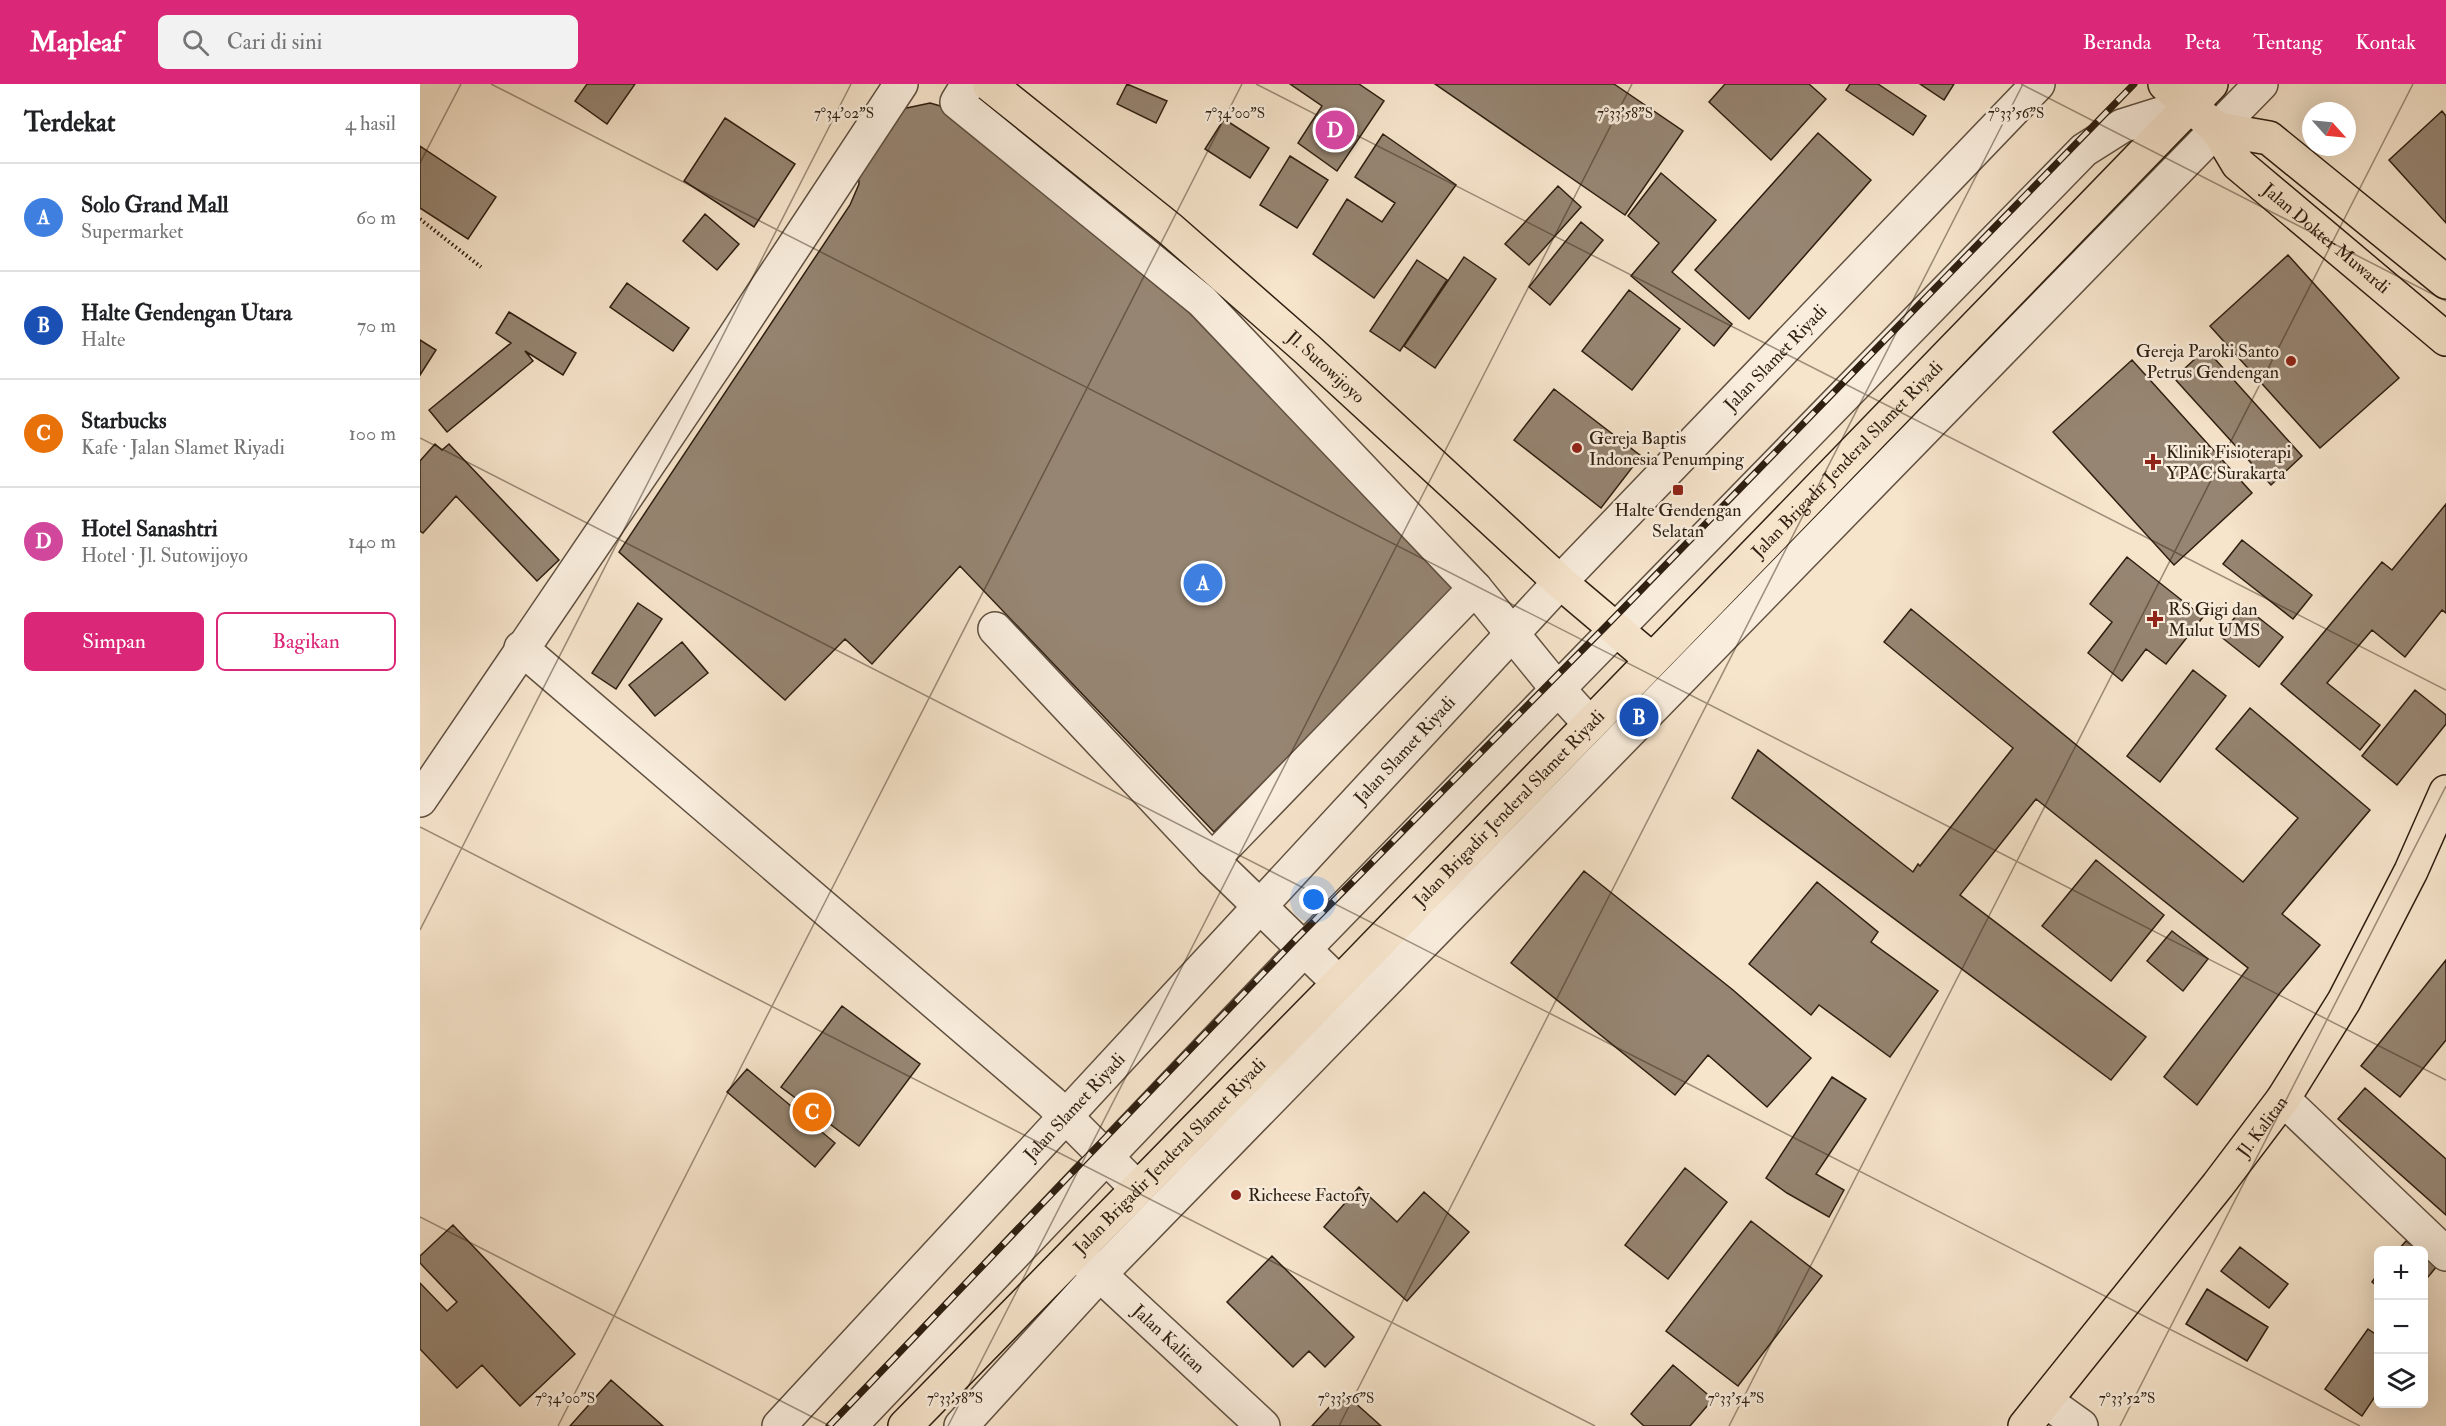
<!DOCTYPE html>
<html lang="id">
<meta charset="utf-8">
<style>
:root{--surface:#fff;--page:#f2f2f2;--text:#202124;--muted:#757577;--line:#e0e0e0;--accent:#db2777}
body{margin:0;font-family:"IM FELL Double Pica",serif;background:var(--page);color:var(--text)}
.controls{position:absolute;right:18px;bottom:18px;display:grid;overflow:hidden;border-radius:9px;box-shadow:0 6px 24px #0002}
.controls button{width:54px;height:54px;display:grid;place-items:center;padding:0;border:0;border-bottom:2px solid var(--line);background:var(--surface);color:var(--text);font:30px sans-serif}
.compass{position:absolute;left:1882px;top:18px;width:54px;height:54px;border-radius:50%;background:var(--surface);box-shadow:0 6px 24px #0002;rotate:117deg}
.you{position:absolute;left:894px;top:816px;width:21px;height:21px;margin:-15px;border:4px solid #fff;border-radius:50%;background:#1a73e8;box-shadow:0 0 0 9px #1a73e833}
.badge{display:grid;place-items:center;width:39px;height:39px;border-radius:50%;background:var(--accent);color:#fff;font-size:20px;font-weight:700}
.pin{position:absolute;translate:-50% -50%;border:3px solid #fff;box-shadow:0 2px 6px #0006}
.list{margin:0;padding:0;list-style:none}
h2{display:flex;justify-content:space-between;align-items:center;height:78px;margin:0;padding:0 24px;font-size:26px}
h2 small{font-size:20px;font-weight:400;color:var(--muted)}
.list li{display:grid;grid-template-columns:39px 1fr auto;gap:18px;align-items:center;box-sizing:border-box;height:108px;padding:0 24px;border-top:2px solid var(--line)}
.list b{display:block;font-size:22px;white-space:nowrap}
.list p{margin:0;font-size:20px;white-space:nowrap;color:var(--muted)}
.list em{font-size:20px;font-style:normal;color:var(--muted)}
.actions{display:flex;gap:12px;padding:18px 24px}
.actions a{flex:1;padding:14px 0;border:2px solid var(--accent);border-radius:9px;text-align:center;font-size:21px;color:var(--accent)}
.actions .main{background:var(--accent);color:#fff}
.icon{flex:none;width:33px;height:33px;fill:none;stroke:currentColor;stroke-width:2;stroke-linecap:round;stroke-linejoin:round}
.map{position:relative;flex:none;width:2026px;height:1342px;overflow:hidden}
header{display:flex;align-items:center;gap:36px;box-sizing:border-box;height:84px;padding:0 30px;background:var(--accent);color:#fff}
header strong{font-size:28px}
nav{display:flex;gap:33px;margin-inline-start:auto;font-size:21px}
.search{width:420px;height:54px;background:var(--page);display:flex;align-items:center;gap:15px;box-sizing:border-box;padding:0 21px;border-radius:9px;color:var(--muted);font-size:22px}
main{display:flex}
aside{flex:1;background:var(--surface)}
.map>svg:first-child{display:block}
</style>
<header>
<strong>Mapleaf</strong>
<div class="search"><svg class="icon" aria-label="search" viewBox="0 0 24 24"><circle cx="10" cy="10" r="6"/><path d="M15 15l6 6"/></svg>Cari di sini</div>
<nav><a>Beranda</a><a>Peta</a><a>Tentang</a><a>Kontak</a></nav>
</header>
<main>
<aside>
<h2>Terdekat<small>4 hasil</small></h2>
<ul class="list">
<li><span class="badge" style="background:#3f7fe0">A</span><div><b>Solo Grand Mall</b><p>Supermarket</p></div><em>60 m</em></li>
<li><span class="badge" style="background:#1a4fb4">B</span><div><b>Halte Gendengan Utara</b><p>Halte</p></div><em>70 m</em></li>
<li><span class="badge" style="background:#e8710a">C</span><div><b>Starbucks</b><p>Kafe · Jalan Slamet Riyadi</p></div><em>100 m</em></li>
<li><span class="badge" style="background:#d1479c">D</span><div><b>Hotel Sanashtri</b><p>Hotel · Jl. Sutowijoyo</p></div><em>140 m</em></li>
</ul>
<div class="actions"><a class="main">Simpan</a><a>Bagikan</a></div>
</aside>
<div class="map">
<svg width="2026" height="1342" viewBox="0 0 2026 1342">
<rect width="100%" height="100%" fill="#f6e4cb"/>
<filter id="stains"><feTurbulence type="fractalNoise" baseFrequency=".00333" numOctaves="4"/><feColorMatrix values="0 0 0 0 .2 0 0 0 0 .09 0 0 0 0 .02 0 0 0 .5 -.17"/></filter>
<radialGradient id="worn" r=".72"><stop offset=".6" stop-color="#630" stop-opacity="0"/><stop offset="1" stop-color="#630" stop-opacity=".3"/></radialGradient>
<path fill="#968572" stroke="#2e1f11" stroke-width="1.5" d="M167 0H215L187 40 155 17Z
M707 0 747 17 736 39 697 20Z
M870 0H939L964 17 917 87 878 59 902 22Z
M1015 0H1194L1263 47 1205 131Z
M1305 0H1389L1406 15 1351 76 1289 18Z
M1430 0H1458L1506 32 1493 51 1426 6Z
M1500 0H1534L1524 16Z
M510 19 531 25 747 206 1038 502 794 748 540 482 452 580 425 555 365 616 199 468 430 121 439 100 438 80 482 25Z
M2022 27 2026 32V139L1969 76Z
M305 34 375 80 334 143 264 97Z
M804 35 849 64 830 94 785 65Z
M1398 49 1451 96 1329 235 1275 186Z
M963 50 1036 101 954 214 893 170 927 115 962 138 975 119 935 93Z
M0 62 76 113 48 155 0 124Z
M870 72 908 96 877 144 840 121Z
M1241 89 1296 136 1252 188 1312 240 1294 262 1211 192 1239 159 1208 132Z
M1138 102 1161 123 1109 181 1085 160Z
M285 130 319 160 297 186 263 157Z
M1161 138 1183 156 1130 221 1109 203Z
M1868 171 1979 294 1900 364 1790 242Z
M1044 173 1076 195 1015 284 984 262Z
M997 176 1027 196 980 267 950 247Z
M207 199 269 244 253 267 190 223Z
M1209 206 1260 245 1212 306 1162 267Z
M89 228 156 269 143 291 105 267 113 277 27 348 9 326 91 259 76 249Z
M0 256 16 266 0 291Z
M1786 265 1882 372 1851 401 1754 294Z
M1712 276 1832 409 1754 481 1633 348Z
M1134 305 1221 372 1181 424 1094 356Z
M15 360 22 366 29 360 139 476 117 497 36 412 3 449 0 447V377Z
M2026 420V529L2022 526 1985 573 1952 546 1907 599 1960 641 1940 666 1861 600 1962 478 1972 486Z
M1822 456 1892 511 1873 535 1803 480Z
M1707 473 1783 533 1746 580 1726 565 1702 597 1668 569 1692 538 1670 520Z
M218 519 242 535 196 605 172 589Z
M1824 522 1863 553 1839 583 1800 552Z
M1491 525 1823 798 1878 734 1796 665 1830 624 1950 726 1862 830 1900 861 1860 909 1777 1021 1744 993 1828 884 1616 715 1540 811 1726 953 1691 996 1312 714 1338 666 1493 788 1498 780 1500 782 1593 664 1464 558Z
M262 558 288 589 235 632 209 601Z
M1773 586 1806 612 1740 698 1707 672Z
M1995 606 2026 631V640L1977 701 1942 672Z
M1676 776 1744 831 1691 897 1622 842Z
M1164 787 1313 906 1391 974 1347 1023 1288 971 1255 1011 1091 879Z
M1397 798 1458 848 1451 858 1518 907 1470 973 1399 921 1391 931 1329 880Z
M1752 847 1788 875 1763 907 1727 877Z
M2026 876V956L1980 1013 1941 982Z
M422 922 500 980 439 1062 361 1003Z
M327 985 415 1059 395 1083 307 1008Z
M1412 993 1446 1015 1396 1090 1424 1106 1409 1133 1367 1109 1346 1094Z
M1945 1004 2026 1075V1131L1918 1035Z
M1265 1084 1307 1118 1248 1195 1205 1161Z
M939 1103 977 1138 1004 1108 1049 1148 987 1217 904 1143Z
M1331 1137 1402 1192 1318 1302 1246 1247Z
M33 1141 155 1270 100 1322 62 1281 37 1304 0 1265V1199L27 1227 37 1218 0 1179V1172Z
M1986 1157 1998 1166H1978Z
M1820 1163 1868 1200 1849 1224 1801 1187Z
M2004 1171 2017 1182 2004 1198Z
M852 1172 934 1253 905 1283 889 1267 873 1283 807 1218Z
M1958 1190V1203L1952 1198Z
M1787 1205 1848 1243 1827 1277 1766 1240Z
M1948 1245 1958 1252V1308L1942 1332 1905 1305Z
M1253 1281 1293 1315 1270 1342H1224L1211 1330Z
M191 1296 243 1342H150Z
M923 1308 961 1342H892Z"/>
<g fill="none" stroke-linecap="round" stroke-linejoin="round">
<g stroke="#605040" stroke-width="36">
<g id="minor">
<path d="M548 0 537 18 782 217 1055 504 1130 596 1170 640"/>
<path d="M575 545 792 776 919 899"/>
<path d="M101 564 631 1018 716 1103"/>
<path d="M0 716 303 270 481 0"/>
<path d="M792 776 1055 504"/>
<path d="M1863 1015 2026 1170"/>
<path id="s1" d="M663 1175 843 1342"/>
<path d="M1626 1317 1661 1342"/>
<path id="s2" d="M359 1342 1140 498 1618 0"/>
<path d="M430 1342 894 855 1664 66 1702 42 1769 21"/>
<path d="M541 1342 680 1190 1841 0"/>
</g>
</g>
<g stroke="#2e1f11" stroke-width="36">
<g id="major">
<path id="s3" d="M569 0 750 145 888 266 1140 498 1231 575"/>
<path id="s4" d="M1745 0 1797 45 1818 80 2026 255"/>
<path d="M1797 45 1849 54 2026 198"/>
<path id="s5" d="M485 1342 927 891 1791 0"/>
<path id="s6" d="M1605 1342 1798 1101 1863 1015 1924 917 1991 787 2026 708"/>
</g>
</g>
<path stroke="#2e1f11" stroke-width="4" stroke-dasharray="1.5 3" stroke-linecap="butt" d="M0 135 61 183"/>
<use href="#minor" stroke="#f9eddd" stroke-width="33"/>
<use href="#major" stroke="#f6e4cb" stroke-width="33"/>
<g stroke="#2e1f11" stroke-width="7">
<path id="rail" d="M409 1342 876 855 1189 539 1714 0"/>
</g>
<use href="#rail" stroke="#f9eddd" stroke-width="4.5" stroke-dasharray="14" stroke-linecap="butt"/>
</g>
<path fill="none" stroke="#2e1f11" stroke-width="1.5" stroke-opacity="0.45" d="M71 0 2026 996M836 0 2026 606M1601 0 2026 217M0 79 41 0M0 354 1940 1342M0 743 1175 1342M0 846 431 0M0 1133 410 1342M138 1342 822 0M528 1342 1212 0M919 1342 1603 0M1309 1342 1993 0M1700 1342 2026 702"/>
<g fill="#8f2418" stroke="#f9eddd" stroke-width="2">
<circle cx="1871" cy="277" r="6"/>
<circle cx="1157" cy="364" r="6"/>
<path d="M1730 369h6v6h6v6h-6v6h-6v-6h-6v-6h6z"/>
<rect x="1252" y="400" width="12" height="12" rx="3"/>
<path d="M1732 526h6v6h6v6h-6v6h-6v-6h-6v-6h6z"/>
<circle cx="816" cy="1111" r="6"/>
</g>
<g text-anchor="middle" stroke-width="5" stroke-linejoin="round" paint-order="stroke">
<g font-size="18" fill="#2e1f11" stroke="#f9eddd">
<text dy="6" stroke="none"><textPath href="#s4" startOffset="225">Jalan Dokter Muwardi</textPath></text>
<text dy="6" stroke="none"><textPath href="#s2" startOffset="1461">Jalan Slamet Riyadi</textPath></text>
<text dy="6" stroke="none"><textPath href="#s3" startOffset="440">Jl. Sutowijoyo</textPath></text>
<text dy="6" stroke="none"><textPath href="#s5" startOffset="1350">Jalan Brigadir Jenderal Slamet Riyadi</textPath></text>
<text dy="6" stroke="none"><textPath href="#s2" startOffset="921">Jalan Slamet Riyadi</textPath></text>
<text dy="6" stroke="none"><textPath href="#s5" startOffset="864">Jalan Brigadir Jenderal Slamet Riyadi</textPath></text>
<text dy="6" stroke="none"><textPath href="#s2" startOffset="435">Jalan Slamet Riyadi</textPath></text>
<text dy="6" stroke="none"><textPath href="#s6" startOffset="382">Jl. Kalitan</textPath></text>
<text dy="6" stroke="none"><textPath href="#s5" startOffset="378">Jalan Brigadir Jenderal Slamet Riyadi</textPath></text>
<text dy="6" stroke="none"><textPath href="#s1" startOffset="117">Jalan Kalitan</textPath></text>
</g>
<g font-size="18" fill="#2e1f11" stroke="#f9eddd" text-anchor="start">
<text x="1859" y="273" text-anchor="end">Gereja Paroki Santo<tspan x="1859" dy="21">Petrus Gendengan</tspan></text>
<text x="1169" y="360">Gereja Baptis<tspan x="1169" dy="21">Indonesia Penumping</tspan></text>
<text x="1746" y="374">Klinik Fisioterapi<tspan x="1746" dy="21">YPAC Surakarta</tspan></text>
<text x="1258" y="432" text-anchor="middle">Halte Gendengan<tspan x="1258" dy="21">Selatan</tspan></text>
<text x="1748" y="531">RS Gigi dan<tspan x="1748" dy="21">Mulut UMS</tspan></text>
<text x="828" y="1117">Richeese Factory</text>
</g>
</g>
<g font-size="15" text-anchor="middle" fill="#2e1f11" stroke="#f9eddd" stroke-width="5" stroke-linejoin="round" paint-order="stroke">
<text x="424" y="34">7°34'02"S</text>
<text x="815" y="34">7°34'00"S</text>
<text x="1205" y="34">7°33'58"S</text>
<text x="1596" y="34">7°33'56"S</text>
<text x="145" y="1319">7°34'00"S</text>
<text x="535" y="1319">7°33'58"S</text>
<text x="926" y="1319">7°33'56"S</text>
<text x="1316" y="1319">7°33'54"S</text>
<text x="1707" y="1319">7°33'52"S</text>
</g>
<rect width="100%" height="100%" filter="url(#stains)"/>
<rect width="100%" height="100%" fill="url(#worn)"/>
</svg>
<div class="controls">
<button>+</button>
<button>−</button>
<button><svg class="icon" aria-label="layers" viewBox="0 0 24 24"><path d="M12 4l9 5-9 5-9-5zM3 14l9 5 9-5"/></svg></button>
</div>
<svg class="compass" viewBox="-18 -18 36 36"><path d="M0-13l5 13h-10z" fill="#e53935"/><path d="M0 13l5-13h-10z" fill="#757577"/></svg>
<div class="you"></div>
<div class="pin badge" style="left:783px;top:499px;background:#3f7fe0">A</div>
<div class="pin badge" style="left:1219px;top:633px;background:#1a4fb4">B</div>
<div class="pin badge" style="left:392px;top:1028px;background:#e8710a">C</div>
<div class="pin badge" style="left:915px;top:46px;background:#d1479c">D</div>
</div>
</main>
